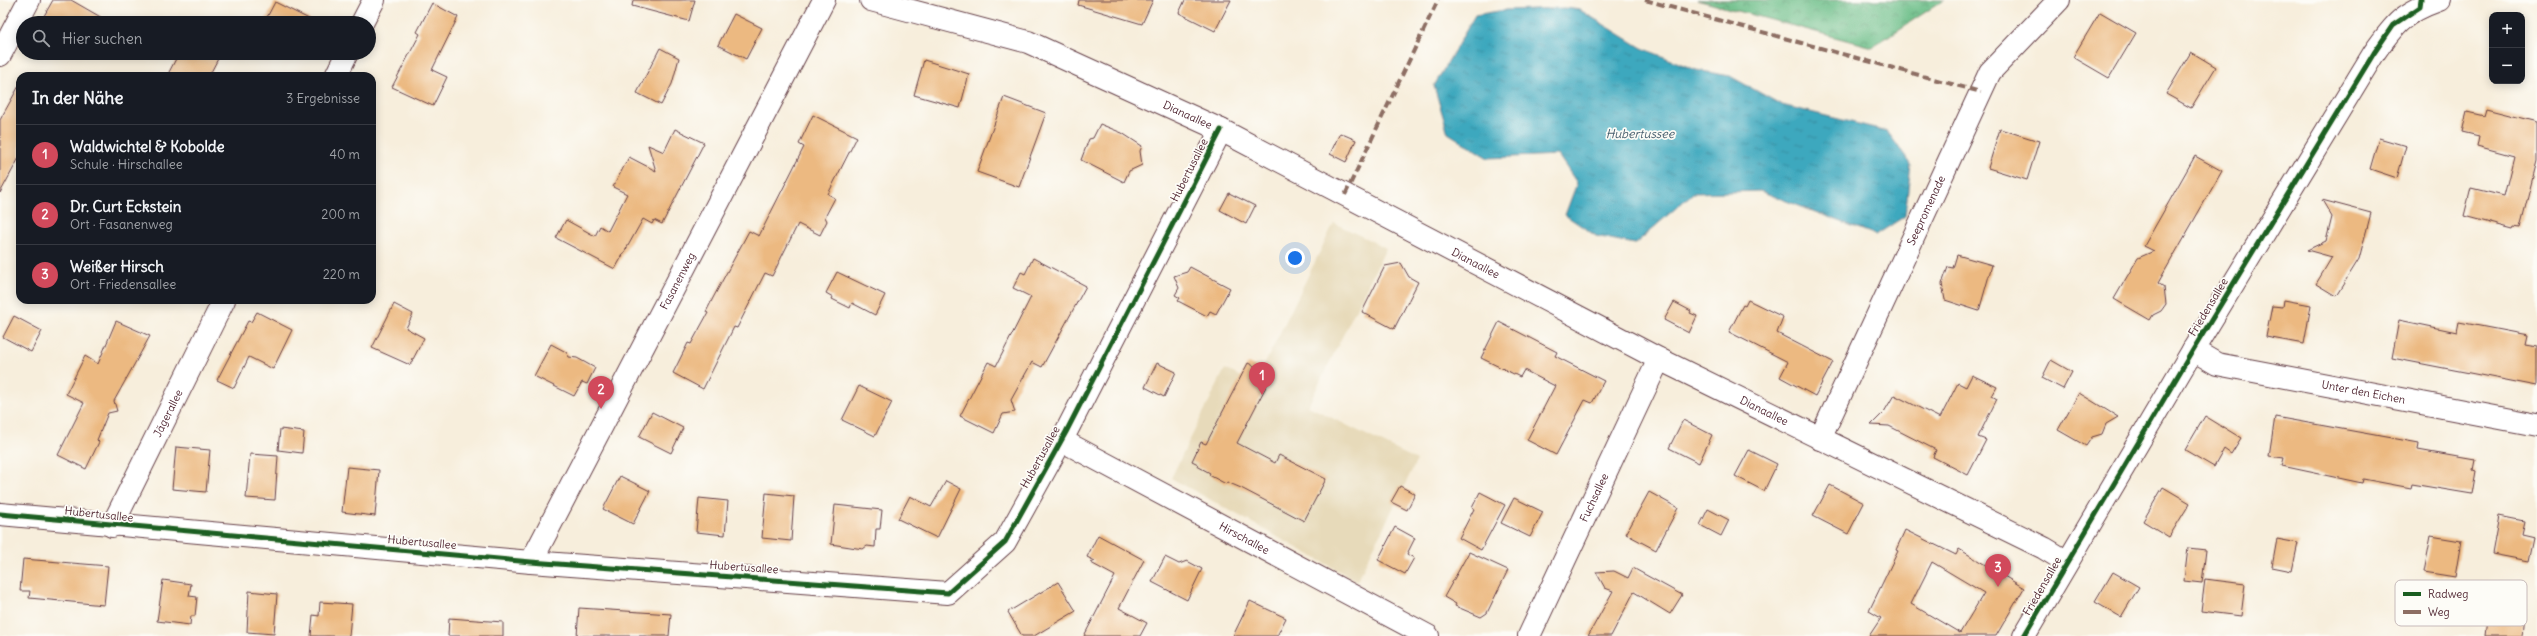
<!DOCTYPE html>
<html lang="de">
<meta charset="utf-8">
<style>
:root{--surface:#171b24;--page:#242831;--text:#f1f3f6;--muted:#9ea1a6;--line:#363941;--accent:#d1495b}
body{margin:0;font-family:Delius,sans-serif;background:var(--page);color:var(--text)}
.controls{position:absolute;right:12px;top:12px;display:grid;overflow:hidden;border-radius:8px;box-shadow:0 2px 10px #0003}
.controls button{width:36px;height:36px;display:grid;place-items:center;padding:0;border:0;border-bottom:1px solid var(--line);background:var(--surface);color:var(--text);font:20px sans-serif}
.you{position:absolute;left:1295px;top:258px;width:14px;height:14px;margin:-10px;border:3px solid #fff;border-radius:50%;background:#1a73e8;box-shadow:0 0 0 6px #1a73e833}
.badge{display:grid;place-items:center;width:26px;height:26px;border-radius:50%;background:var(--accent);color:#fff;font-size:13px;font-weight:700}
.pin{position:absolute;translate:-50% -33px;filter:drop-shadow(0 1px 2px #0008)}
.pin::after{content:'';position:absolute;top:21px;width:14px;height:12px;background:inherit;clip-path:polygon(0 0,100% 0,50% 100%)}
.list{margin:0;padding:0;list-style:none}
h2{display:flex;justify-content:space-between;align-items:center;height:52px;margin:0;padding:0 16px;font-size:17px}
h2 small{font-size:13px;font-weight:400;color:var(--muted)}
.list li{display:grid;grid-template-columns:26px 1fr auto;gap:12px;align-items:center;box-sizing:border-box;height:60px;padding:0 16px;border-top:1px solid var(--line)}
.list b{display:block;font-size:15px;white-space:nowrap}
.list p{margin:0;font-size:13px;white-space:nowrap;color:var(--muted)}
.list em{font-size:13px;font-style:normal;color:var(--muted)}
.icon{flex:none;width:22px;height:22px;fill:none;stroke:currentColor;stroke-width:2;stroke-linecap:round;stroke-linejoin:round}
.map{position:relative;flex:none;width:2537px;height:636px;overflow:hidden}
.search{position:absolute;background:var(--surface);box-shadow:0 2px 10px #0003;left:16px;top:16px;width:360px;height:44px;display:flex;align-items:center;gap:10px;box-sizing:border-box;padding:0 14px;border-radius:22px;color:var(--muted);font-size:15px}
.panel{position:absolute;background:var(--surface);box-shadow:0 2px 10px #0003;left:16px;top:72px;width:360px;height:232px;border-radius:12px}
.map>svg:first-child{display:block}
</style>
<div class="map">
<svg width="2537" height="636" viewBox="0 0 2537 636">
<defs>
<pattern id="forest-crowns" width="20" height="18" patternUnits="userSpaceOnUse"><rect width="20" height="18" fill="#6fc08b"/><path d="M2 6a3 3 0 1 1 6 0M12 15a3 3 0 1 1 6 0" fill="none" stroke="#5d9b72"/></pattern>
<pattern id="water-ripples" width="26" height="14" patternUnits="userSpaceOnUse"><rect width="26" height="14" fill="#3ea8be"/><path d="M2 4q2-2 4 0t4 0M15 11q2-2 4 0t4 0" fill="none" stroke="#36889b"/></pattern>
</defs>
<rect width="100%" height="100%" fill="#fdfcf7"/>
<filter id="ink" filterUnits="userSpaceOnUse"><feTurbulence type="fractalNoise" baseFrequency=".025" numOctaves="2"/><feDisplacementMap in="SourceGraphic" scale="8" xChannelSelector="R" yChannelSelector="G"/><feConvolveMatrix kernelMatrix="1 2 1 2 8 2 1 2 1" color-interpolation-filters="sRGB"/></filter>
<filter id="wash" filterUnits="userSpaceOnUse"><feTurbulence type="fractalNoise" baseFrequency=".012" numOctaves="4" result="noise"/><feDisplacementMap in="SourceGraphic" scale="16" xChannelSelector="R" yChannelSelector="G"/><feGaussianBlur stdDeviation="0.9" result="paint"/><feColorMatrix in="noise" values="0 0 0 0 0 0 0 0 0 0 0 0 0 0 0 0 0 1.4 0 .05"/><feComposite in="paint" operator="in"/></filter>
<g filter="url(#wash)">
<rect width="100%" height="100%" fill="#f7eedc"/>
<path fill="#e7daba" d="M1334 223 1386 248 1308 406 1417 460 1357 581 1171 478 1225 369 1255 384Z"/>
<path fill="url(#forest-crowns)" stroke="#5c705b" d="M1697 0H1944L1872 47Z"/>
<path fill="url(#water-ripples)" stroke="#446474" d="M1565 8 1580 10 1642 48 1696 70 1730 76 1782 105 1887 131 1911 164 1905 216 1876 235 1760 191 1693 193 1635 244 1596 236 1565 215 1577 183 1558 155 1488 158 1448 133 1434 86 1475 15 1504 10Z"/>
<g id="blocks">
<path fill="#ecb981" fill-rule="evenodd" d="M53 0H71L111 23H40Z
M633 0H695L689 21 632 6Z
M1079 0H1153L1142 24 1078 5Z
M1185 0H1231L1215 31 1179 13Z
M275 2 317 23H264Z
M432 3 458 17 432 70 447 77 433 106 392 87 420 34 417 32Z
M2100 12 2136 33 2109 78 2073 57Z
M734 14 762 28 746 59 718 45Z
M660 48 679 58 672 84 661 105 637 93Z
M2191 52 2216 67 2191 108 2166 94Z
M179 53H221L209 76H167Z
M924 60 969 74 960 108 914 95Z
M20 84V156L0 193V120Z
M1004 97 1046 113 1019 187 977 172Z
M2486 109 2537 122V161L2520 228 2514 227 2513 229 2464 216 2471 188 2504 196 2514 156 2477 146 2479 136 2462 132 2467 112 2484 116Z
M813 115 857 137 828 194 835 198 825 217 827 221 820 235 798 224 772 276 765 273 737 328 734 327 703 389 673 373 688 343 691 344 708 313 706 312 713 298 749 231 759 236 804 147 799 144Z
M1100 124 1122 133 1142 146 1140 151 1142 165 1129 171 1124 182 1081 160 1089 139 1093 138Z
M675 129 704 143 662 224 654 220 652 224 643 219 615 269 556 238 566 220 595 236 600 226 608 231 627 194 613 187 629 157 656 171 648 145 664 152Z
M2000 129 2039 141 2027 180 1988 168Z
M1340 133 1356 140 1346 162 1330 154Z
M2379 138 2406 146 2397 178 2370 169Z
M2195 156 2222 171 2158 283 2164 287 2166 304 2161 311 2153 315 2150 320 2114 299 2138 258 2154 251 2144 246Z
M1229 193 1255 206 1246 224 1220 210Z
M2322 200 2371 213 2359 259 2336 296 2316 284 2332 257 2307 250 2326 241 2332 217Z
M1957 255 1992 265 1979 311 1945 300 1942 284 1948 267 1953 268Z
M1033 258 1086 286 1042 367 1032 362 1011 400 1015 412 1003 414 994 433 960 416 988 362 996 366 1031 297 1013 288 1021 272 1025 274Z
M1401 263 1409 277 1418 282 1394 329 1362 312 1385 266Z
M1190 267 1230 288 1216 314 1210 311 1207 316 1178 301 1180 298 1175 295 1179 288 1174 276 1187 272Z
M837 272 885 295 875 315 852 303 850 308 832 299 833 297 826 293Z
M1748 300 1783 317 1777 333 1833 362 1815 396 1780 377 1788 362 1729 332 1743 305 1745 306Z
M2284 300 2311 305 2304 344 2266 337 2272 306 2283 307Z
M1674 302 1691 311 1690 313 1697 316 1689 333 1664 320Z
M394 304 413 314 406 328 424 338 410 365 372 348Z
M257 312 292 330 273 369 249 357 234 388 217 380 248 321 251 322Z
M14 316 42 331 31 352 3 337Z
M2399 320 2457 332 2459 322 2527 335 2525 344 2537 346V386L2392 358Z
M116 321 150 336 114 401 117 411 108 413 97 440 99 442 86 469 58 455 84 403 66 394 85 356 98 364Z
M1499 322 1557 352 1555 356 1604 381 1592 403 1585 400 1556 455 1527 440 1555 386 1524 370 1520 377 1481 358Z
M551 344 566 352 569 357 577 358 595 368 587 384 582 382 574 396 534 376Z
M2051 360 2072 372 2063 389 2042 378Z
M1157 363 1176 372 1164 397 1145 387Z
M1248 363 1272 375 1237 443 1275 463 1279 455 1326 479 1304 521 1241 488 1227 482 1226 484 1209 475 1210 473 1197 466 1198 464 1192 461 1201 442 1206 444Z
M1972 375 1997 387 1992 396 1997 399 1978 437 1986 440 1968 475 1933 457 1936 450 1889 426 1871 425 1884 412 1894 395 1940 418 1958 383 1966 387Z
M859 386 892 402 875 436 842 420Z
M2079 393 2118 417 2106 424 2102 434 2092 437 2086 446 2058 430Z
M652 412 683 428 671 453 639 437Z
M2205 416 2241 438 2231 454 2224 449 2214 467 2185 450Z
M2275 417 2419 443 2418 450 2475 460 2473 470 2476 471 2472 494 2412 484 2411 488 2363 479 2362 483 2282 466 2284 458 2269 456Z
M1683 420 1712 435 1699 463 1669 448Z
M280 429 304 432 302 453 278 450Z
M176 447 210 450 206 492 172 489Z
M1749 450 1777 464 1764 491 1735 476Z
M250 454 278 456 275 500 246 498Z
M347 467 379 470 375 516 342 512Z
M620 476 650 491 633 524 603 509Z
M946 481 961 489 937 538 898 519 910 496 931 507Z
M1830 485 1864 503 1848 534 1813 516Z
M1400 486 1415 494 1407 510 1391 502Z
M2163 487 2190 503 2169 537 2143 521Z
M1480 492 1505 505 1481 550 1459 538 1474 509 1472 508Z
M1649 492 1678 508 1656 550 1626 534Z
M766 493 794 496 791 541 762 538Z
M699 498 728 501 725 535 696 532Z
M1514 498 1543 512 1530 537 1501 523Z
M835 505 882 510 880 529H876L875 547 867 546 863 549 831 544Z
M1708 509 1729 520 1721 536 1700 525Z
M2499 516 2524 521 2521 534 2534 537 2529 561 2492 554Z
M1395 527 1415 538 1407 554 1414 558 1405 574 1378 560Z
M1905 530 1956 555 1959 549 2024 588 1996 636H1869L1881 618 1869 611 1898 551 1896 550ZM1932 562 1984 593 1960 633 1911 604Z
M1098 535 1144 560 1119 608 1147 623 1140 636H1084L1115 576 1091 563 1095 561 1087 557Z
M2431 536 2461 541 2455 577 2424 572Z
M2277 539 2298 543 2292 571 2272 567Z
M2188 548 2206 550 2202 583 2184 581Z
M1469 552 1508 570 1487 613 1481 617 1455 606 1456 604 1444 597Z
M1165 557 1179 564 1187 561 1202 569 1187 600 1152 582Z
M23 559 108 566 104 605 29 598 30 591H20Z
M1633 568 1682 595 1670 614 1634 592 1611 636H1588L1613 591 1605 588 1596 572 1614 571 1628 578Z
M2113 572 2139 587 2121 617 2095 602Z
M2205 579 2245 584 2241 616 2201 611Z
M163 580 191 584 189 596 197 597 195 616H191L190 625 157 621Z
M1058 582 1076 611 1034 636H1022L1008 612Z
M249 591 277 594 274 634 247 632Z
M1250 601 1286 618 1277 636H1233Z
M320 602 352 604 349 636H311L313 615 319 616Z
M579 608 671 614 669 636H577Z
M2488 611 2524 615 2522 636H2485Z
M449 618 503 622V636H448Z"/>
</g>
</g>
<g filter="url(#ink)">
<use href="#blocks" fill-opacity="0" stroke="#643e46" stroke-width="1"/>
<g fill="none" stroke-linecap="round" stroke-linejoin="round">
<g stroke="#643e46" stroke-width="24">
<g id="street">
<path id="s1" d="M871 0 1028 42 1221 130 1659 359 2044 548 2067 562"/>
<path d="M362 23 374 0"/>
<path d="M0 55 29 0"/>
<path d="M336 76 347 53"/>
<path id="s2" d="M2193 350 2217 364 2537 425"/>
<path id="s3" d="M1820 439 1990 72 2059 0"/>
<path id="s4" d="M1061 440 1428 636"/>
<path d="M0 514 531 562 948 593 1005 542 1066 432 1221 130"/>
<path id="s5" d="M112 526 224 300"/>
<path id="s6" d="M531 562 824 0"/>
<path id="s7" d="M1529 636 1659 359"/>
</g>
</g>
<g stroke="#643e46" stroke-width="24">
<path id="secondary" d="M2024 636 2193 350 2374 53C2395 23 2403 13 2439 0"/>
</g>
<use href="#street" stroke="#fff" stroke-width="22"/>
<use href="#secondary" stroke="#fff" stroke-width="22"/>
<path stroke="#8d6e63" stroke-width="4" stroke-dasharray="8 4" stroke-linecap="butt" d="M1645 0 1981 92
M1345 195 1438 0"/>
<g stroke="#fdfcf7" stroke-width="8">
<path id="cycleway" d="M0 514 531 562 948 593 1005 542 1066 432 1221 130
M2024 636 2193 350 2374 53 2393 25 2420 7 2421 0"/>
</g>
<use href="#cycleway" stroke="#1b5e20" stroke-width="5"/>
</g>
</g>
<g text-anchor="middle" stroke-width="3.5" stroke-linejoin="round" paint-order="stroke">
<g font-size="11" fill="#4a1f2b" stroke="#fdfcf7">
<text dy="4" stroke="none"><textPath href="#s1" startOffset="338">Dianaallee</textPath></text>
<text transform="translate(1189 170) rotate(-63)" y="4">Hubertusallee</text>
<text dy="4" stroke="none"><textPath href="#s3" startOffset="252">Seepromenade</textPath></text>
<text dy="4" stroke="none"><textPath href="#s1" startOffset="662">Dianaallee</textPath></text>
<text dy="4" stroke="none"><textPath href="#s6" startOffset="317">Fasanenweg</textPath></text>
<text transform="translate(2208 307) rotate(-59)" y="4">Friedensallee</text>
<text dy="4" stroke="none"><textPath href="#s2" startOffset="177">Unter den Eichen</textPath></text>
<text dy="4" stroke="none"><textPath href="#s1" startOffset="986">Dianaallee</textPath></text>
<text dy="4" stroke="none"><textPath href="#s5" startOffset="126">Jägerallee</textPath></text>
<text transform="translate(1040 457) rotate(-61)" y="4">Hubertusallee</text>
<text dy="4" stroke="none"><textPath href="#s7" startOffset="153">Fuchsallee</textPath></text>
<text transform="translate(99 514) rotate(6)" y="4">Hubertusallee</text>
<text dy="4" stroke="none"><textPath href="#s4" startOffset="208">Hirschallee</textPath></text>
<text transform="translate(422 542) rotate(5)" y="4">Hubertusallee</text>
<text transform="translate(744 567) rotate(4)" y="4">Hubertusallee</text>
<text transform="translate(2042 586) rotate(-60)" y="4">Friedensallee</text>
</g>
<g font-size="12" font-style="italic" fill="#455d6d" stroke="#fdfcf7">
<text x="1640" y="138">Hubertussee</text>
</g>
</g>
<rect x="2395" y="580" width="132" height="46" rx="6" fill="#fdfcf7" stroke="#c7baba" stroke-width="1"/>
<rect x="2403" y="592" width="18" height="4" fill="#1b5e20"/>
<rect x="2403" y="610" width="18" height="4" fill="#8d6e63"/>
<g font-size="11" fill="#4a1f2b">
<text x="2428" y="598">Radweg</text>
<text x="2428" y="616">Weg</text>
</g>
</svg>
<div class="controls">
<button>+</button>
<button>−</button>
</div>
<div class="you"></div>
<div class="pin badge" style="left:1262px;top:395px">1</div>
<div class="pin badge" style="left:601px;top:409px">2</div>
<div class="pin badge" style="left:1998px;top:587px">3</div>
<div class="search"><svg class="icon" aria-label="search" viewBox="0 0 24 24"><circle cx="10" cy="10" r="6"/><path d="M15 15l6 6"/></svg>Hier suchen</div>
<section class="panel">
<h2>In der Nähe<small>3 Ergebnisse</small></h2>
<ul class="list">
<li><span class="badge">1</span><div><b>Waldwichtel &amp; Kobolde</b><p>Schule · Hirschallee</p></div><em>40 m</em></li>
<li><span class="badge">2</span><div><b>Dr. Curt Eckstein</b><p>Ort · Fasanenweg</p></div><em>200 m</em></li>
<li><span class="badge">3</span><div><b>Weißer Hirsch</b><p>Ort · Friedensallee</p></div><em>220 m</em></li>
</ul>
</section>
</div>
